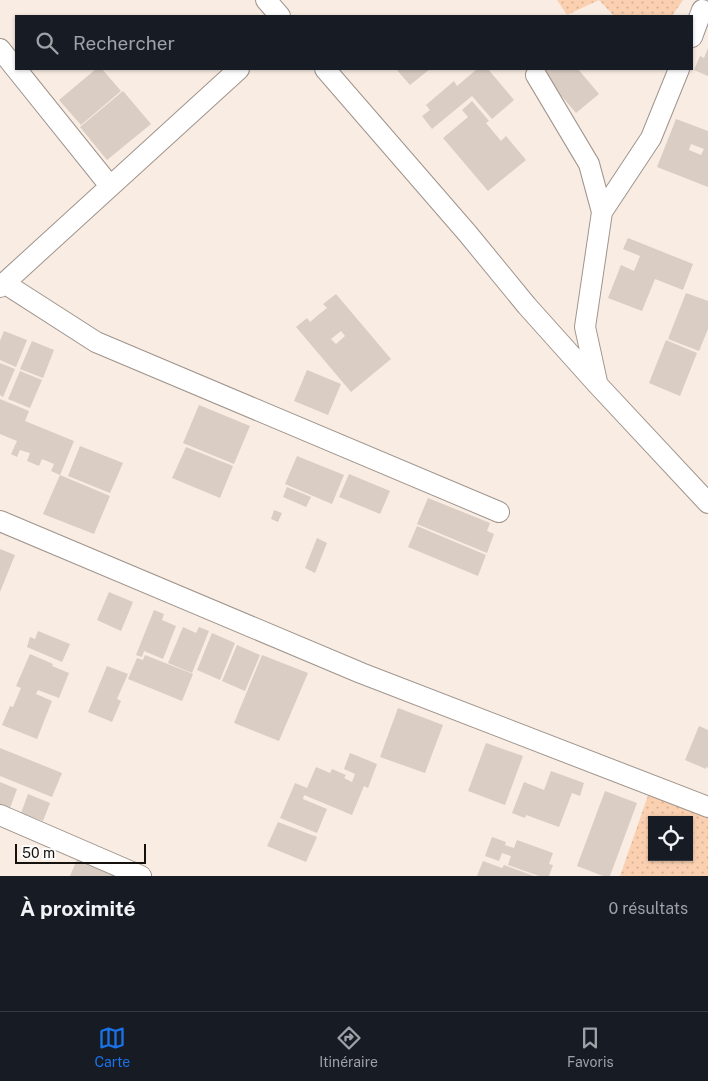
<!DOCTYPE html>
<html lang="fr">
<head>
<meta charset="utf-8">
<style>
	:root { --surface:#171b24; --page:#20242c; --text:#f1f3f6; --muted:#9ea1a6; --line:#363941; --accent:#1a73e8 }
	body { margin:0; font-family:"Public Sans",sans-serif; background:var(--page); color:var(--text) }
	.controls { position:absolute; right:15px; bottom:15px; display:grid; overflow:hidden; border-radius:0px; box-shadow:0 1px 4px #0004 }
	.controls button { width:45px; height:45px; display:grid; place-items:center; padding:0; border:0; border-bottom:1px solid var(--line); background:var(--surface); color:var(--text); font:25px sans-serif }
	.scale { position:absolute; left:15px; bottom:12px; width:131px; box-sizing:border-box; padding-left:5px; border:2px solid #15110e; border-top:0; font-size:14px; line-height:18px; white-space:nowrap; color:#15110e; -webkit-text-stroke:4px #fefcfa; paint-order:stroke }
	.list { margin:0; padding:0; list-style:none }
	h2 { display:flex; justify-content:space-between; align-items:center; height:65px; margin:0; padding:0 20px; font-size:21px }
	h2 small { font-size:16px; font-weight:400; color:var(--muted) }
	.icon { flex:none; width:28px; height:28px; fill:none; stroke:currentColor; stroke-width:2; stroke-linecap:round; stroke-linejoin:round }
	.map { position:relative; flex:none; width:708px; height:876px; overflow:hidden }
	.search { position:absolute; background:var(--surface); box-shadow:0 1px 4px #0004; left:15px; right:15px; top:15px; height:55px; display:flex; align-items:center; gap:12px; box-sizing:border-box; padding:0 18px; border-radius:0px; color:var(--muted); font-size:19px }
	.sheet { height:135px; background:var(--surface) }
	nav { display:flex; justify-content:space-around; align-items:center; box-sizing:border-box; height:70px; border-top:1px solid var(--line); background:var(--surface); font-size:14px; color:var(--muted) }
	nav a { display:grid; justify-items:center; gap:2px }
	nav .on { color:var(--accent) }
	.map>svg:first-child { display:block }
</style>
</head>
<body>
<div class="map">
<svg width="708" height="876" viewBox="0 0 708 876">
	<defs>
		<pattern id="grass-dots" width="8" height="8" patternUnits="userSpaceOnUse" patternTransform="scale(1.25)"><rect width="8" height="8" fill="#fbd0b0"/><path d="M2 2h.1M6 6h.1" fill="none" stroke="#d6b296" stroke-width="1.8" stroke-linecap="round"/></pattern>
	</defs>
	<rect width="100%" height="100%" fill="#f9ece3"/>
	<path fill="url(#grass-dots)" fill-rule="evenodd" d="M 557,0 L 683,0 L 672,16 L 614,16 L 599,0 L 567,15 Z
		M 651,787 L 708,810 L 708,876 L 620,876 ZM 652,820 L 689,820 L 689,857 L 652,857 Z"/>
	<path fill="#d9cdc4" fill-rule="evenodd" d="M 708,48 L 708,76 L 694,70 L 700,56 L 704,58 Z
		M 96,69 L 102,69 L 121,91 L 81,125 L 59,100 Z
		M 396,69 L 430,69 L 410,85 Z
		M 477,69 L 488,69 L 514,100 L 492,119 L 472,96 L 432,129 L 422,116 L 430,110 L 426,105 L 454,81 L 457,86 Z
		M 545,69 L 578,69 L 599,94 L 576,113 L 541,72 Z
		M 123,91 L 151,124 L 107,160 L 80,127 Z
		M 472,101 L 489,121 L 486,123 L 501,141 L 506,136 L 526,160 L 488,191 L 443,138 L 468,117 L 462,110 Z
		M 676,119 L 708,131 L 708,187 L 657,167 ZM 691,144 L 704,149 L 701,155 L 689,150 Z
		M 628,238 L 693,264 L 683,290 L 655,279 L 642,311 L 608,298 L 621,265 L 634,271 L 640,256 L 623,249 Z
		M 686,293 L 708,301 L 708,329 L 699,351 L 668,339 Z
		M 336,294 L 391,359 L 351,392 L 296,327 L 307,318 L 310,322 L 317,316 L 327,308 L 323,304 ZM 341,331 L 345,336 L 336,344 L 331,339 Z
		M 4,331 L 27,340 L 16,367 L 0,360 L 0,341 Z
		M 666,340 L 697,353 L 680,396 L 649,383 Z
		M 32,341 L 54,350 L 43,378 L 20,369 Z
		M 0,363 L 15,369 L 3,397 L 0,395 Z
		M 307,370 L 341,384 L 328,415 L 294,401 Z
		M 20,371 L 42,380 L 30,408 L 8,399 Z
		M 0,399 L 29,411 L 25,421 L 74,441 L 60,475 L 51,471 L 54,464 L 42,459 L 39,466 L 27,461 L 30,453 L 20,450 L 17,457 L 11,454 L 17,441 L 0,434 Z
		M 199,405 L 250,426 L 234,464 L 183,443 Z
		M 80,446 L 123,463 L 110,493 L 68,476 Z
		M 186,447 L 233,466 L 220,498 L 172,478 Z
		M 297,456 L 344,475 L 332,504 L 285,484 Z
		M 349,474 L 390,491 L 380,514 L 339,497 Z
		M 60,475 L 110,496 L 94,534 L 43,514 Z
		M 287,487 L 311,497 L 306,507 L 283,497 Z
		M 428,498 L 490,523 L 487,531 L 494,534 L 487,553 L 417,524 Z
		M 274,510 L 282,513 L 278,522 L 271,519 Z
		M 417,526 L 486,555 L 478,576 L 408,547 Z
		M 317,538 L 327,543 L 315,573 L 305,568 Z
		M 0,549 L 15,555 L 0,592 Z
		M 109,592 L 133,602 L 121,631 L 97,620 Z
		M 154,610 L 164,614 L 162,620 L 176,626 L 163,659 L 144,651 L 142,657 L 136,655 Z
		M 183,627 L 196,633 L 199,627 L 209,631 L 192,673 L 168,663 Z
		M 38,631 L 70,644 L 62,662 L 27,647 L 30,637 L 35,639 Z
		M 212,633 L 235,643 L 220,680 L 197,670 Z
		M 237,645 L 260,655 L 245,691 L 222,681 Z
		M 30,654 L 53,664 L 52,666 L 69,673 L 59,698 L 38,690 L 36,694 L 52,701 L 37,739 L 2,725 L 10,706 L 13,707 L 21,688 L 16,686 Z
		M 145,655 L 193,674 L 182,701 L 128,679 L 137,658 L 143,660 Z
		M 262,655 L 308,673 L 279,741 L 234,723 Z
		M 107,666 L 128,674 L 117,699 L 121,701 L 112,722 L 88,712 Z
		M 398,708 L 443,725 L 425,773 L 380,757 Z
		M 699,726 L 708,730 L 708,768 L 706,767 L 706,769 L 685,760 Z
		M 486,743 L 523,756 L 505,805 L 468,791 Z
		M 0,748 L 62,773 L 52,797 L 0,776 Z
		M 350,753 L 377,764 L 368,788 L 364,786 L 352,815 L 304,795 L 303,799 L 327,809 L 317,833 L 280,818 L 295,783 L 307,788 L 316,767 L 330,773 L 332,769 L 346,775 L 344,778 L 352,782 L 355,774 L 344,769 Z
		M 551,771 L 584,783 L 580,796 L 572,793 L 559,827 L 526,815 L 525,818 L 512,813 L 524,782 L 544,790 Z
		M 0,782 L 17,789 L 10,808 L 0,804 Z
		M 605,791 L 637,803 L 610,876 L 603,876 L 577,866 Z
		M 28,794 L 50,803 L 43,821 L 21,813 Z
		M 278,822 L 317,837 L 306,862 L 267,846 Z
		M 492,837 L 506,842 L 505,845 L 514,848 L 517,840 L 553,853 L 549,864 L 553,865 L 549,876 L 539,876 L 508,865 L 511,856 L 502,853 L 499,861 L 485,856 Z
		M 78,857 L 125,876 L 70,876 Z
		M 483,861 L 502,868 L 504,865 L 534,876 L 477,876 Z"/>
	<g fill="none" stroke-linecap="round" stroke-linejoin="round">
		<g stroke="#9f948c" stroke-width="22">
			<path id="street" d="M 266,0 L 280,16
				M 692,37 L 702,10
				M 0,49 L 110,186
				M 325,69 L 468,234 L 527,306 L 597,384 L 708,503
				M 536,75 L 589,164 L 602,212 L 585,327 L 597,382
				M 602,212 L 651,138 L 679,69
				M 4,283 L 96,342 L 499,512
				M 0,287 L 239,69
				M 0,521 L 361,673 L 708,807
				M 0,815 L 141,876"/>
		</g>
		<use href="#street" stroke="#fff" stroke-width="20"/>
	</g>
</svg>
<div class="controls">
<button><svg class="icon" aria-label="locate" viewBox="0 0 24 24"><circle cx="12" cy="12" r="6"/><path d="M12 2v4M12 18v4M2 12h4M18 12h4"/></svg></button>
</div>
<div class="scale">50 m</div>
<div class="search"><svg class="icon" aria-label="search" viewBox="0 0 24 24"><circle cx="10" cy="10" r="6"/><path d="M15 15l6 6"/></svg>Rechercher</div>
</div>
<section class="sheet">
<h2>À proximité<small>0 résultats</small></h2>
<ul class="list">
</ul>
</section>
<nav>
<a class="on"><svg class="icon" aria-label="map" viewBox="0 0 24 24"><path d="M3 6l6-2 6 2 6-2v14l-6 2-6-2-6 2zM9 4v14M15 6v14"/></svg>Carte</a>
<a><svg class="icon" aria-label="directions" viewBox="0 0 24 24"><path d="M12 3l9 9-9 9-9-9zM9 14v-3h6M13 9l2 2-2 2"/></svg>Itinéraire</a>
<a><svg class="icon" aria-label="saved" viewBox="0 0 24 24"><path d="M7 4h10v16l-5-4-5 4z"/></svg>Favoris</a>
</nav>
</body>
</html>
